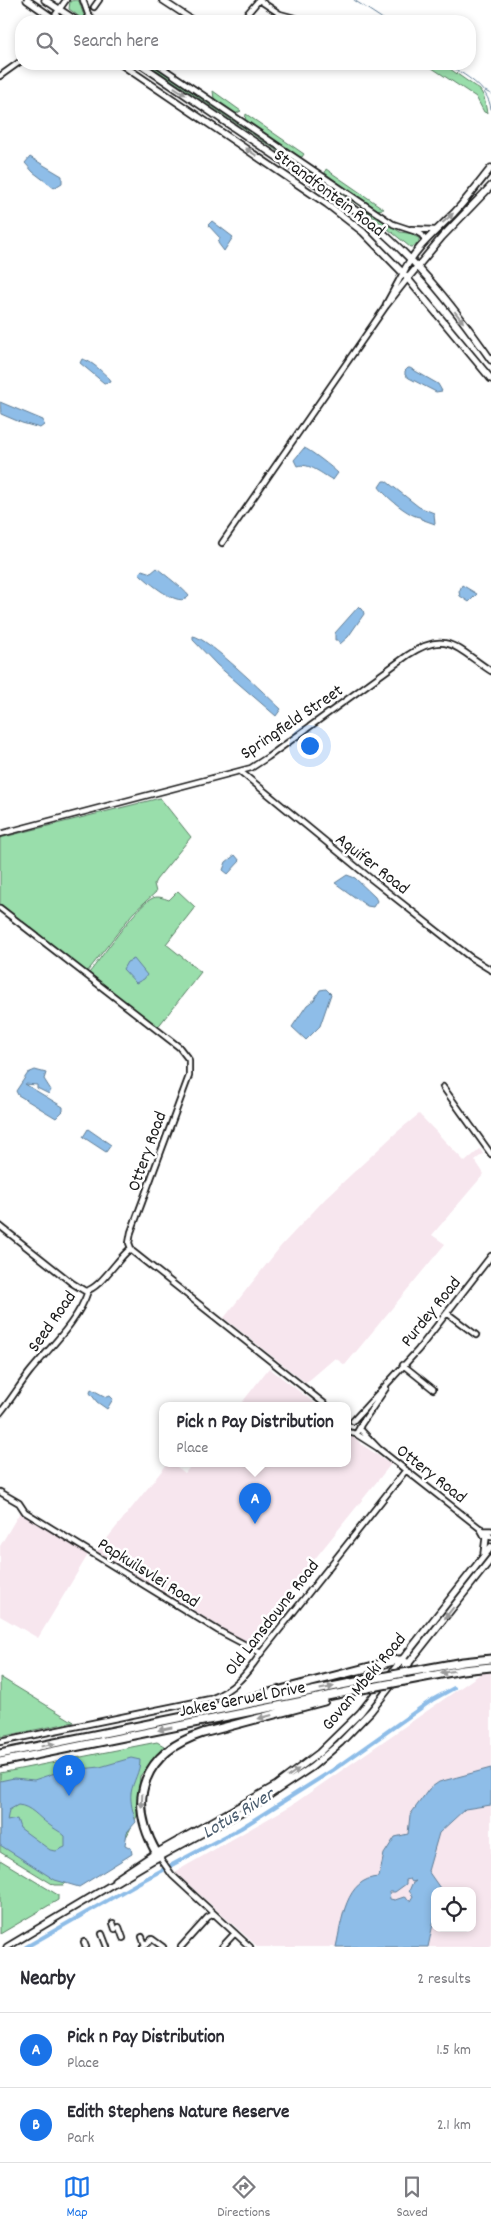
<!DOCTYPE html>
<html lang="en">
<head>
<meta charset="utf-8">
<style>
	:root { --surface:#fff; --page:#f7f7f7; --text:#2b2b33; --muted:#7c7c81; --line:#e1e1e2; --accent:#1a73e8 }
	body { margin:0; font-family:Dekko,sans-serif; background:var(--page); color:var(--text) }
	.controls { position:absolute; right:15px; bottom:15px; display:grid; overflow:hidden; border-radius:10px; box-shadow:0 2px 8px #0003 }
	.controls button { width:45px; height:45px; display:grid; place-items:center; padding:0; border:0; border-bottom:1px solid var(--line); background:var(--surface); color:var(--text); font:25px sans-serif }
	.you { position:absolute; left:309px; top:745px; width:18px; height:18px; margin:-12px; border:4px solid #fff; border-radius:50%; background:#1a73e8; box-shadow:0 0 0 8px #1a73e833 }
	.badge { display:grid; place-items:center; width:32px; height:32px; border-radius:50%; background:var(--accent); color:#fff; font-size:16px; font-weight:700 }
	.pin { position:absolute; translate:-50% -41px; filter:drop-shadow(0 1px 2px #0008) }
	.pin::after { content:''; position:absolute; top:26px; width:18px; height:15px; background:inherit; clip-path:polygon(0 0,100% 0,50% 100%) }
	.popup { position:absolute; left:159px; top:1402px; width:192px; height:65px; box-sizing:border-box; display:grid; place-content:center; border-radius:10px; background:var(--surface); filter:drop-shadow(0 1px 4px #0005); font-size:16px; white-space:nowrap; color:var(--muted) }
	.popup b { font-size:19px; color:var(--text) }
	.popup::after { content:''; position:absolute; left:50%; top:100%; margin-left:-10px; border:10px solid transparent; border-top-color:var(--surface) }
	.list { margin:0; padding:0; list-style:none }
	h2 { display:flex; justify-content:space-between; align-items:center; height:65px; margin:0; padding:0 20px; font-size:21px }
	h2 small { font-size:16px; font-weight:400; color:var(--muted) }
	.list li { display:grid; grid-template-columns:32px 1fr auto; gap:15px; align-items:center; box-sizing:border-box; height:75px; padding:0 20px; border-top:1px solid var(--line) }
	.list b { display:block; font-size:19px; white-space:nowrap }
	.list p { margin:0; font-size:16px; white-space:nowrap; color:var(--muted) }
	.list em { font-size:16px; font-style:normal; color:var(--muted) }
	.icon { flex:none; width:28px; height:28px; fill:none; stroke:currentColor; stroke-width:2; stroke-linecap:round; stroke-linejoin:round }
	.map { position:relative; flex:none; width:491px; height:1947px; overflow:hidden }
	.search { position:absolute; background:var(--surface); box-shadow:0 2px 8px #0003; left:15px; right:15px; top:15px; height:55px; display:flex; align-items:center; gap:12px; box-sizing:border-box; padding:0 18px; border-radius:20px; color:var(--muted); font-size:19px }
	.sheet { height:215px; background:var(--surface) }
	nav { display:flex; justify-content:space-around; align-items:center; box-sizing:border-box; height:70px; border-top:1px solid var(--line); background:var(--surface); font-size:14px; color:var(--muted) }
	nav a { display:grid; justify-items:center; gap:2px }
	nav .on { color:var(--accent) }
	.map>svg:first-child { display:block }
</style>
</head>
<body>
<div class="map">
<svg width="491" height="1947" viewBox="0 0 491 1947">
	<rect width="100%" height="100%" fill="#fff"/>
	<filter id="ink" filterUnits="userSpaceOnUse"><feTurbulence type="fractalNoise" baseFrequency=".02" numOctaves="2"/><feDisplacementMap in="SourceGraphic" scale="10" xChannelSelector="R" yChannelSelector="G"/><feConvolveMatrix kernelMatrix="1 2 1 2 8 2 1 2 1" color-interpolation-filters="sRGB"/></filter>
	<g filter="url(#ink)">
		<path fill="#f7e6ee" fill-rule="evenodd" d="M 419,1114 L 465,1162 L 480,1149 L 483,1154 L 475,1160 L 484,1174 L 432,1235 L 445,1244 L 345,1365 L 335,1358 L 306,1383 L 224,1318 L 281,1246 L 326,1198 L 397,1132 Z
			M 269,1368 L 317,1405 L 240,1405 Z
			M 348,1431 L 361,1444 L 391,1464 L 248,1642 L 232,1634 L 97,1551 L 168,1463 L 172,1463 L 185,1473 L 193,1463 L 348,1463 Z
			M 20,1512 L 89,1553 L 38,1638 L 0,1616 L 0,1546 Z
			M 483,1672 L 491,1673 L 491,1947 L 258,1947 L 175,1872 L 292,1805 ZM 435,1891 L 472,1891 L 472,1928 L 435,1928 Z"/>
		<path fill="#99deab" stroke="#5a7d64" d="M 76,0 L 79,1 L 83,13 L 89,21 L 85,21 L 69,9 L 70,1 Z
			M 148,64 L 152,64 L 170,75 L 400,232 L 415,234 L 414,236 L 419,238 C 420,243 415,247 410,247 L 361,207 Z
			M 426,64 L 443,64 L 480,90 L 484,97 L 487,113 L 484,112 L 476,97 Z
			M 213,91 L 241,111 L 235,114 L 214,99 Z
			M 246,114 L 304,154 L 302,157 L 296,156 L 245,120 Z
			M 326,169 L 384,209 L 375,210 L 325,173 Z
			M 160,798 L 191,837 L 156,880 L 154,884 L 156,892 L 133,913 L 87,972 L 0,904 L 0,838 Z
			M 178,891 L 195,907 L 166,944 L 201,972 L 157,1028 L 89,973 C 102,957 135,908 151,899 C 157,895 163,898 169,900 Z
			M 0,1677 L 74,1722 L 0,1737 Z
			M 157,1742 L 164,1746 L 140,1776 L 137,1816 L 119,1851 L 63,1885 L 54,1885 L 0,1852 L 0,1773 Z
			M 0,1860 L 58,1895 L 58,1900 L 0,1934 Z"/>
		<path fill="#8ebde8" stroke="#607d96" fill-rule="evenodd" d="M 30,157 L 62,176 L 62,183 L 54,188 L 33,172 L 25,163 Z
			M 212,221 L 233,237 L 224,251 L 218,243 L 220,238 L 208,225 Z
			M 82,359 C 92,361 102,372 110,379 L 111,382 L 104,383 L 80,363 Z
			M 408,368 L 410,368 L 438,384 L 442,391 L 436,392 L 409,378 L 405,375 L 405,371 Z
			M 0,402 L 43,420 L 44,425 L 40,428 L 22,423 L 1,414 Z
			M 304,448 C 309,449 333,468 338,473 L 333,480 C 323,475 309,462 297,466 L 294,460 Z
			M 383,481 L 386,481 L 419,507 L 434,513 L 435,524 L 421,519 L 420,517 C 410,517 385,496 379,487 Z
			M 157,568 C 165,575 184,589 189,596 C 180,610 147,581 139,573 L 142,570 L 151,573 Z
			M 462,585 L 477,594 L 469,602 L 460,596 L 459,592 Z
			M 359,606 L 363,610 L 364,614 L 348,637 L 340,644 L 338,640 L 335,640 L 335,633 Z
			M 193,636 C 207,637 267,696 281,709 L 276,716 L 217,665 L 193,640 Z
			M 235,855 L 240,861 L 228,874 L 223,870 L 226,862 Z
			M 347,875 L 355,878 L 375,897 L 377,901 L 373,907 L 367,906 L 335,883 Z
			M 134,959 L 147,975 L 144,979 L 136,983 L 123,969 L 127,962 Z
			M 326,989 L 331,994 L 320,1026 L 306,1040 L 292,1027 L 307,1005 L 314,1000 L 320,990 Z
			M 35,1070 L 46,1073 L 44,1079 L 51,1090 L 49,1094 L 37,1088 L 37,1085 L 25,1084 L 63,1107 L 63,1111 L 56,1118 L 18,1095 L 16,1091 L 28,1073 Z
			M 88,1129 L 111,1145 L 106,1152 L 83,1137 Z
			M 91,1389 L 106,1397 L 110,1396 L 113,1399 L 107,1409 L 97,1402 L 90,1393 Z
			M 131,1758 L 140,1760 C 140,1772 133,1781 131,1793 C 130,1802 133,1813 136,1822 L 127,1832 L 125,1845 L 131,1848 L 132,1854 L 79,1887 L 55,1880 L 0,1845 L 0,1781 L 14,1778 L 34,1780 L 61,1771 L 100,1767 ZM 18,1805 C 31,1806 38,1817 48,1824 C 54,1829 60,1831 65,1836 L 65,1847 L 56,1851 L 50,1850 L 20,1828 L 17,1819 L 7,1821 L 9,1810 Z
			M 491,1768 L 491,1805 L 465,1809 L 439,1833 L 428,1871 L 442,1891 L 435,1891 L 435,1915 L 428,1947 L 336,1947 C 342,1921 345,1878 379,1877 L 384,1854 L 395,1837 L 408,1834 L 410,1815 L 429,1789 L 439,1782 ZM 410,1879 L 412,1882 L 416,1881 L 412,1884 L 409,1891 L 413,1896 L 410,1901 L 404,1897 L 395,1900 L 390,1899 L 389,1892 L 395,1892 L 406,1884 L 406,1880 Z"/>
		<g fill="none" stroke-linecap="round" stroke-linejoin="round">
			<path stroke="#607d96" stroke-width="1" d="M 354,0 L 386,21
				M 448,64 C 465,76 488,86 491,109
				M 485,91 L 491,94"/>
			<path stroke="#8ebde8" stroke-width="4" d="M 26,1947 L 138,1883 L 241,1828 L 333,1770 L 432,1700 L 454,1688"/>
			<g stroke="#1c1c1c" stroke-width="8">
				<path id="minor" d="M 83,0 L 88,14 L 95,21
					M 162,0 L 194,21
					M 259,0 L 280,14 L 306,21
					M 94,7 L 99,0
					M 51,21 L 66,0
					M 241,21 L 259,0
					M 157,64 L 393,224 L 417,232 L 422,235 L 425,241
					M 0,76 L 21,61
					M 411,229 L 435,230
					M 386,304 L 403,273
					M 222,543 L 386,306 L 408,278
					M 241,772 L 370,878 L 470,957 L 491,970
					M 0,834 L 251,768 L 268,757 L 408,655 C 447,629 457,649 491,671
					M 0,908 L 179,1047 L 189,1060 L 189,1076 L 131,1232 L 129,1243 L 132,1251 L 326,1405
					M 443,1087 L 491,1154
					M 0,1226 L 72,1283 L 85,1291 C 100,1289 117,1259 130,1249
					M 447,1313 L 476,1335
					M 403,1365 L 433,1389
					M 0,1413 C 11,1400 19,1386 29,1373 C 49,1348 78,1322 88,1291
					M 353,1421 L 418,1350 L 491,1256
					M 360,1426 L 386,1388
					M 360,1429 L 379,1449 L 491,1537
					M 348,1432 L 356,1434 L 360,1427
					M 356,1434 L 378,1448
					M 0,1492 L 19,1503 L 25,1512 L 219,1631 L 261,1653
					M 0,1742 L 210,1699 C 234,1690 247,1674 261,1653 L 406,1470
					M 158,1855 L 172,1875 L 250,1947
					M 113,1923 L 115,1929
					M 119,1927 L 123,1938
					M 102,1934 L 107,1947
					M 142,1937 L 145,1945
					M 84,1942 L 86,1947
					M 143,1947 L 152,1939 L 163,1947
					M 181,1947 L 208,1917 L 214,1914
					M 222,1947 L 235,1933"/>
			</g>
			<g stroke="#1c1c1c" stroke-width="9">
				<path id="major" d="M 27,0 L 57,21
					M 45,0 L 77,21
					M 121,64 L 327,204 L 363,232 L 403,273 L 491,379
					M 140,64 L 355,210 C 410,251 452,304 491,360
					M 403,273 C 415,248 435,232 454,213 C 467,199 479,183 491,168
					M 408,278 L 442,237 L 491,186
					M 481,1529 L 486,1538 L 484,1553
					M 483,1531 L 491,1531
					M 115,1880 L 151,1856 L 275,1786 L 319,1753 L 360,1713 L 491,1547
					M 7,1947 L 153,1860 L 256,1804 L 312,1767 L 340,1743 L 371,1711 L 491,1559"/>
			</g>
			<g stroke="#1c1c1c" stroke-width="11">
				<path id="highway" d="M 414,1671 L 463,1662 L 491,1659
					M 404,1681 L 462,1670 L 491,1667
					M 219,1706 L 397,1660 L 402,1660 L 408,1664
					M 0,1754 L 376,1678
					M 0,1762 L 367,1688
					M 156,1852 C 126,1798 144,1752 203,1733 L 324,1701"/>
			</g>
			<use href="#minor" stroke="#fff" stroke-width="4.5"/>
			<use href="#major" stroke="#fff" stroke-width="5.5"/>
			<use href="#highway" stroke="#fff" stroke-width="7"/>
			<g stroke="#1c1c1c" stroke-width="11" stroke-linecap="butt">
				<path id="highway-bridge" d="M 376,1678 L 414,1671
					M 367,1688 L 404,1681"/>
			</g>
			<use href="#highway-bridge" stroke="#fff" stroke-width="7"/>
		</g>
		<defs><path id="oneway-solid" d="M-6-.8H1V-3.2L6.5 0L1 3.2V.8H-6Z" transform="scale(1.25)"/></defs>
		<g fill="#999">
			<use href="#oneway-solid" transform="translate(180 91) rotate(34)"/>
			<use href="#oneway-solid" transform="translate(251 152) rotate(-146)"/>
			<use href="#oneway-solid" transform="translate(448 218) rotate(-42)"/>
			<use href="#oneway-solid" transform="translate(459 317) rotate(52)"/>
			<use href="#oneway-solid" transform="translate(449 1613) rotate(128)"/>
			<use href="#oneway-solid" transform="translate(447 1672) rotate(170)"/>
			<use href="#oneway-solid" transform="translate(327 1688) rotate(-12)"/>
			<use href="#oneway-solid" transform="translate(265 1717) rotate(165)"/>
			<use href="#oneway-solid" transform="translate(165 1729) rotate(169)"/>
			<use href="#oneway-solid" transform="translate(48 1745) rotate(-11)"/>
			<use href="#oneway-solid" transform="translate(293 1773) rotate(-36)"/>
			<use href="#oneway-solid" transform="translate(142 1801) rotate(92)"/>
		</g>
	</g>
	<g text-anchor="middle" stroke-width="5" stroke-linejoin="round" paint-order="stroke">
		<g font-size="18" fill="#1c1c1c" stroke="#fff">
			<text transform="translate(330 192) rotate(37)" y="6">Strandfontein Road</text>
			<text transform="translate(291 721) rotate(-34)" y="6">Springfield Street</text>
			<text transform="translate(373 863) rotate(38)" y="6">Aquifer Road</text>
			<text transform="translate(146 1151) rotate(-70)" y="6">Ottery Road</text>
			<text transform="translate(430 1311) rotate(-51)" y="6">Purdey Road</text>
			<text transform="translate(51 1321) rotate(-55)" y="6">Seed Road</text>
			<text transform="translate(432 1473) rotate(38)" y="6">Ottery Road</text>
			<text transform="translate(149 1572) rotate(32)" y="6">Papkuilsvlei Road</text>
			<text transform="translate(271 1617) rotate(-52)" y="6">Old Lansdowne Road</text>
			<text transform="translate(363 1681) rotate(-50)" y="6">Govan Mbeki Road</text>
			<text transform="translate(242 1698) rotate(-11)" y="6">Jakes Gerwel Drive</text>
		</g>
		<g font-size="19" font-style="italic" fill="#4a5c6e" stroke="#fff">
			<text transform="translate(237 1812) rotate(-31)" y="7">Lotus River</text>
		</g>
	</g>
</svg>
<div class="controls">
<button><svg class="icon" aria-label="locate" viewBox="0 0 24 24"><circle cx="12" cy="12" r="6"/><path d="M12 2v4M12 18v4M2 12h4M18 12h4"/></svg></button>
</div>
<div class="you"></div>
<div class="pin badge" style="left:255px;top:1524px">A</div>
<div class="popup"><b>Pick n Pay Distribution</b>Place</div>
<div class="pin badge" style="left:69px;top:1796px">B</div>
<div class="search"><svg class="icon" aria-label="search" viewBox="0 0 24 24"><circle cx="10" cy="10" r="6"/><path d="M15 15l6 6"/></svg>Search here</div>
</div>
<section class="sheet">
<h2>Nearby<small>2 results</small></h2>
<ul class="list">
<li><span class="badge">A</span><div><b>Pick n Pay Distribution</b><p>Place</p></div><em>1.5 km</em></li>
<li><span class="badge">B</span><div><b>Edith Stephens Nature Reserve</b><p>Park</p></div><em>2.1 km</em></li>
</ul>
</section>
<nav>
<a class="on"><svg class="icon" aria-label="map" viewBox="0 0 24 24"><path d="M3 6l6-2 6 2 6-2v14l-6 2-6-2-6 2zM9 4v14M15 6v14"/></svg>Map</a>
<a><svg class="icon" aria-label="directions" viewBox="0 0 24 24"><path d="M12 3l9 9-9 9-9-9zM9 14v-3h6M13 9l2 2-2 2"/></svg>Directions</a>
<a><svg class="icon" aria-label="saved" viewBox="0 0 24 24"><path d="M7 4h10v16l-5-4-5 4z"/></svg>Saved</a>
</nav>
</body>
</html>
